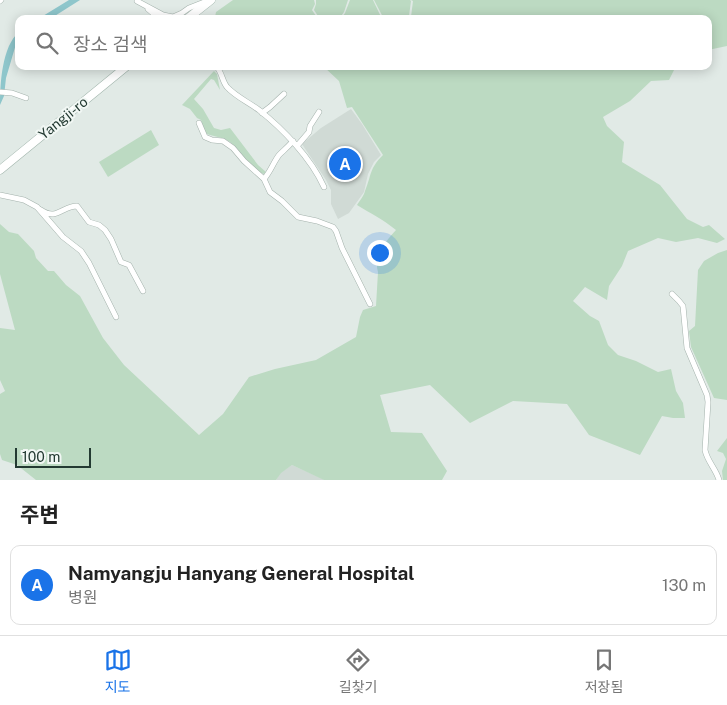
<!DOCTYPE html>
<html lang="ko">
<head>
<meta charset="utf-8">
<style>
	:root { --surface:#fff; --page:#f2f2f2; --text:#222; --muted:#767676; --line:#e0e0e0; --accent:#1a73e8 }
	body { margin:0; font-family:"Public Sans","Noto Sans KR",sans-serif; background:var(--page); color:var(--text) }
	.scale { position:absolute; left:15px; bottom:12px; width:76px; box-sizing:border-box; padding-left:5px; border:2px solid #233a32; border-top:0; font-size:14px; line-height:18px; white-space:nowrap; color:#233a32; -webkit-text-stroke:4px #f1f7f4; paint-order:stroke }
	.you { position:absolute; left:379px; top:252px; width:18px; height:18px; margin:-12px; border:4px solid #fff; border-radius:50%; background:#1a73e8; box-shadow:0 0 0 8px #1a73e833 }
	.badge { display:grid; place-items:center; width:32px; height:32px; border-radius:50%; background:var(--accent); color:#fff; font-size:16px; font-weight:700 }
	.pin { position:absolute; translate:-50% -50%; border:2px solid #fff; box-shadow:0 1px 5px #0006 }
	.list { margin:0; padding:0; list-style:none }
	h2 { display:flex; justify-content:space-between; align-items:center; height:65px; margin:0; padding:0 20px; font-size:21px }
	h2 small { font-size:16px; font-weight:400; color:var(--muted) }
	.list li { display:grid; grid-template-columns:32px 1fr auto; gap:15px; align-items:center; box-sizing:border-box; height:80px; margin:0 10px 10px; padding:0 10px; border:1px solid var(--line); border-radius:10px }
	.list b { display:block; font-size:19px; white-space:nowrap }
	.list p { margin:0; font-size:16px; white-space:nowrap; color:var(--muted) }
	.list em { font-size:16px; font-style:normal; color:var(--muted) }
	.icon { flex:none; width:28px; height:28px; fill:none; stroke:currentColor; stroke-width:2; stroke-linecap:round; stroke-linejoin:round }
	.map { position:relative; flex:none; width:727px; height:480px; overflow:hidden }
	.search { position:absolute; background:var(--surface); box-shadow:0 2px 12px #0003; left:15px; right:15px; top:15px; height:55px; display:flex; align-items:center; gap:12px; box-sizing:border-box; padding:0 18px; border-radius:10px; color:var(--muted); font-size:19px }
	.sheet { height:155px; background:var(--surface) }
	nav { display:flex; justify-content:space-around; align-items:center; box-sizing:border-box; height:70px; border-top:1px solid var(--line); background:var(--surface); font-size:14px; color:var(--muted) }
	nav a { display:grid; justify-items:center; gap:2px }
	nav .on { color:var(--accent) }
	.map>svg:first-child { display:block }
</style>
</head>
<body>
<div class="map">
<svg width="727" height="480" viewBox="0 0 727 480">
	<rect width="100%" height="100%" fill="#e1eae6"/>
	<path fill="#d0dad5" d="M 351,109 L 362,124 L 381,155 L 374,162 L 368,174 L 364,192 L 349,213 L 338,219 L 331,204 L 331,190 L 326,180 L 302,144 L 321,128 Z
		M 292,465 L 323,479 L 324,480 L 276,480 L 280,473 Z"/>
	<path fill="#bcdac2" d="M 233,0 L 314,0 L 315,4 L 312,10 L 318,19 L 213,19 L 215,17 L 216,12 Z
		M 316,0 L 348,0 L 344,12 L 339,19 L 320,19 L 314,10 L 316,4 Z
		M 350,0 L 373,0 L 382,19 L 341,19 L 345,13 Z
		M 374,0 L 410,0 L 411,1 L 409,16 L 403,19 L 384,19 Z
		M 411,0 L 727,0 L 727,46 L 708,50 L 708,19 L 407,19 L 411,17 L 413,1 Z
		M 315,66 L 676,66 L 669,80 L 651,81 L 630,101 L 603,117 L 607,126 L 624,142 L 622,162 L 660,185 L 687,219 L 703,227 L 709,225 L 725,239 L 717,243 L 698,238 L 676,242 L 658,238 L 628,251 L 622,266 L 609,286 L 607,300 L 585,287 L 573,301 L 590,316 L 599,321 L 608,345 L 618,355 L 636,361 L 658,372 L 671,369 L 676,391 L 683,403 L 685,418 L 673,418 L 662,416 L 640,455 L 589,435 L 567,404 L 513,401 L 470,423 L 430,385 L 380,395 L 391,432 L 422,433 L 447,471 L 442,480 L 324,480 L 292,465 L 281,473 L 276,480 L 36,480 L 17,465 L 2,460 L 0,454 L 0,394 L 5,391 L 0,380 L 0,328 L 15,330 L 0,274 L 0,224 L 9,232 L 18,234 L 34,251 L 36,258 L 48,271 L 54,271 L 66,285 L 80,296 L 103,338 L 124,365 L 199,435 L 223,414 L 249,377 L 275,369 L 316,360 L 356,337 L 360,317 L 363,310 L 376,306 L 378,272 C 373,256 386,241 396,230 C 384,220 370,213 357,205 C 360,200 364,196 365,191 C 372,174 369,169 383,155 L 352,107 L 347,108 L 339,81 L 324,67 L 318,69 Z
		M 214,71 L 217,74 L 220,90 L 214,80 L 211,79 L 194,99 L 203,109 L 214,128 L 221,130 L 230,128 L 258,165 L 266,172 L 264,174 C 250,171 241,150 230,142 C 223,137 215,137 207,134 L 205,132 L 201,120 L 197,118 L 190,109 L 182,105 Z
		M 151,130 L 159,145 L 108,177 L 99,162 Z
		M 727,250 L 727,400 L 714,398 L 691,347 L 689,331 L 695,326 L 698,270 L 704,261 L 718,253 Z
		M 727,438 L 727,480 L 723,480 L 722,471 L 726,459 L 723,453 L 717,451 Z"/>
	<path fill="#8ec6cb" d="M 69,0 L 80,0 L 50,19 L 38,19 Z
		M 19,32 L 19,41 L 16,44 L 6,78 L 4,96 L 0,105 C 0,84 2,46 19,32 Z"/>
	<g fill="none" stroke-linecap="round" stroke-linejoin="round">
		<g stroke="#a4b2ac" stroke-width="6">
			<path id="street" d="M 0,1 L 1,0
				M 137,1 L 163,15 L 173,17 L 182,13 L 189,8 L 207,1
				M 148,9 L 160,19
				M 216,66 C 222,72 222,81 227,87 C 235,96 248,102 259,110 C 283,129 311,158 324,187
				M 0,92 L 12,93 L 26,98
				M 262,113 L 270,107 L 284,94
				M 199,123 L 205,137 L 212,140 L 223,141 L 233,148 L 244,161 L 264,179 L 270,192 L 282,201 L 298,217 L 317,221 L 333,227 L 336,231 L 342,248 L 370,304
				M 297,146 L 309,132 L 310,126 L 319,112
				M 264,179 C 271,171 273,163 279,155 C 284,150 288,147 293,141
				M 0,195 L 24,200 L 37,207 L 63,237 L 81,251 L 89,263 L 116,317
				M 41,210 C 57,221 62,206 77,206 L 89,222 L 99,225 L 105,230 L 111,239 L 121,262 L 129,265 L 143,291
				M 672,294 L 679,301 L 683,306 L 687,348 L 707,395 L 708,402 L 705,450 C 707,461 716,469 719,480"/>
		</g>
		<g stroke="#a1b5ac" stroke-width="9">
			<path id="secondary" d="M 187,19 L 211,0
				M 0,170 L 127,66"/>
		</g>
		<use href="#street" stroke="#fff" stroke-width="5"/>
		<use href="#secondary" stroke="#fff" stroke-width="8"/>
	</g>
	<g text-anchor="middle" stroke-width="4" stroke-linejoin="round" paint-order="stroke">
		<g font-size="14" fill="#233a32" stroke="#f1f7f4">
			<text transform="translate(63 118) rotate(-39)" y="5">Yangji-ro</text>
		</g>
	</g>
</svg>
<div class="scale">100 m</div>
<div class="you"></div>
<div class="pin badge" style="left:345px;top:164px">A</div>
<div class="search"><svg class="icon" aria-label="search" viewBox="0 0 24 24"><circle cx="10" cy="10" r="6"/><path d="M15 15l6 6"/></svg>장소 검색</div>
</div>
<section class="sheet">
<h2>주변<small></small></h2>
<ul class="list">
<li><span class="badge">A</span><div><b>Namyangju Hanyang General Hospital</b><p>병원</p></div><em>130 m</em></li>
</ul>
</section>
<nav>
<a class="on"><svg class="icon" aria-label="map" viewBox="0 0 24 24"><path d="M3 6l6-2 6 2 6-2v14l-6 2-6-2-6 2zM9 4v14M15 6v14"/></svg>지도</a>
<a><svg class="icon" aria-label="directions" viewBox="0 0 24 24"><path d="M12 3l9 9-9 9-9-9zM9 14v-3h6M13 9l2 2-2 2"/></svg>길찾기</a>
<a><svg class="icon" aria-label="saved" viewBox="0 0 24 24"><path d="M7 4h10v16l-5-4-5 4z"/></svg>저장됨</a>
</nav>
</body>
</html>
